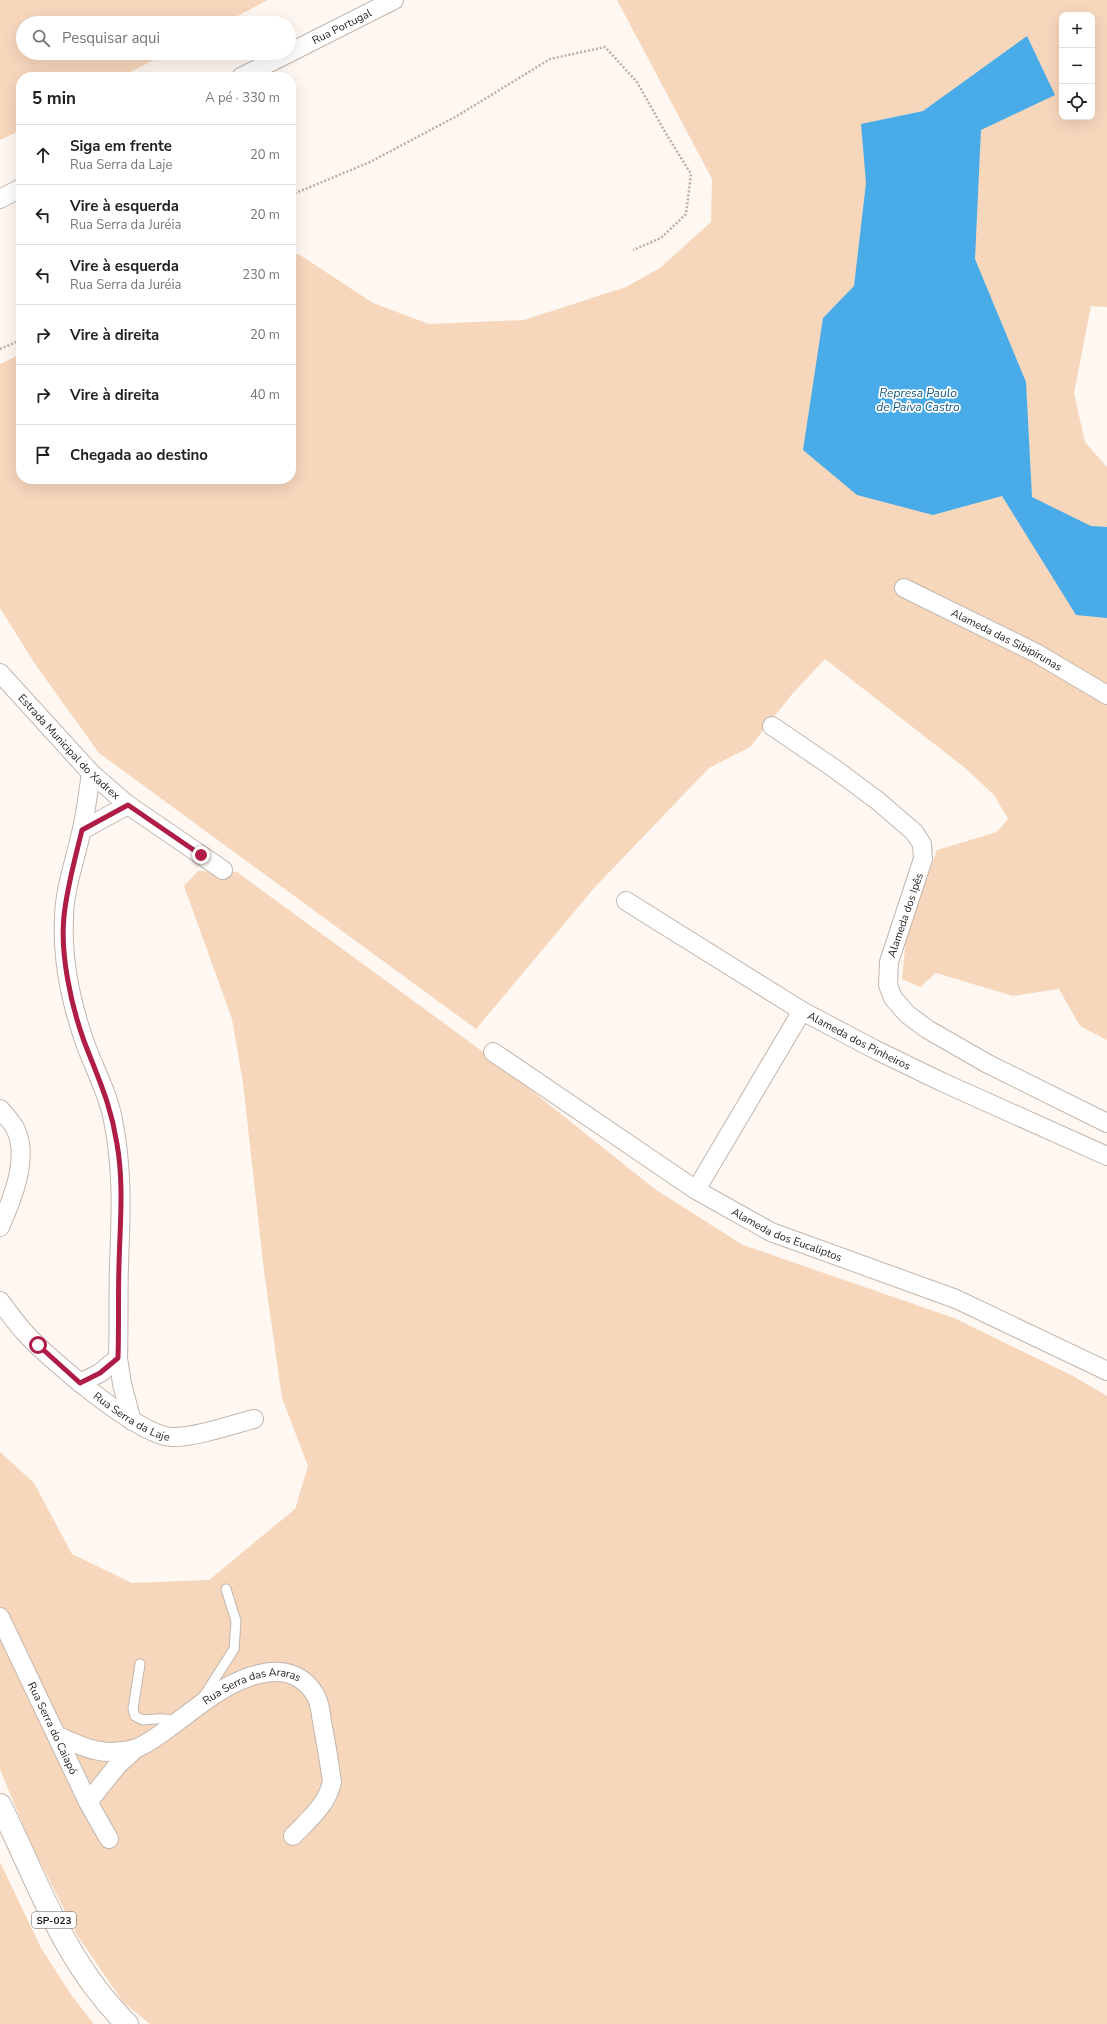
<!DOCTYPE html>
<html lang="pt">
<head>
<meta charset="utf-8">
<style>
	:root { --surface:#fff; --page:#f6f6f6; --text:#222; --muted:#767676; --line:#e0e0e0 }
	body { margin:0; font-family:"Nunito Sans",sans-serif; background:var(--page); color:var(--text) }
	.controls { position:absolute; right:12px; top:12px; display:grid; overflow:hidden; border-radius:8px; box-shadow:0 4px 16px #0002 }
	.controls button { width:36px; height:36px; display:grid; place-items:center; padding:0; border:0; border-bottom:1px solid var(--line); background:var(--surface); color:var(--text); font:20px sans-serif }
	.stop { position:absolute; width:12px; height:12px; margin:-9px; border:3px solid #af1c46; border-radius:50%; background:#fff }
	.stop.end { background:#af1c46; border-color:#fff; box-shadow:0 1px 4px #0008 }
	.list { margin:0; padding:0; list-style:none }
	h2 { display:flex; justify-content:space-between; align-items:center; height:52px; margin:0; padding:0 16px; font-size:17px }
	h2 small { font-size:13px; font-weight:400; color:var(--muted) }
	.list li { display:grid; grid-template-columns:26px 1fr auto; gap:12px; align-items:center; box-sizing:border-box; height:60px; padding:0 16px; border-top:1px solid var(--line) }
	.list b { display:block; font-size:15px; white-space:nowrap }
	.list p { margin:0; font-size:13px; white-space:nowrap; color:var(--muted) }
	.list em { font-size:13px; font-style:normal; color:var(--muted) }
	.icon { flex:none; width:22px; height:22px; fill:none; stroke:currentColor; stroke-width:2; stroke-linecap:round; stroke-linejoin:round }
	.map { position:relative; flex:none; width:1107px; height:2024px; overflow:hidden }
	.search { position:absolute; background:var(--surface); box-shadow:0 4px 16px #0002; left:16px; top:16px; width:280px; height:44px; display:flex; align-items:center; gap:10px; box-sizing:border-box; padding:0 14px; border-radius:22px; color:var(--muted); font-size:15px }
	.panel { position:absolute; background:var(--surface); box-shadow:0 4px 16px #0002; left:16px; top:72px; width:280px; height:412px; border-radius:16px }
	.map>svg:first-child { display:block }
</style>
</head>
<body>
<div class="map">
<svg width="1107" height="2024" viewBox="0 0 1107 2024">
	<rect width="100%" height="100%" fill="#fef7f2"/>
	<path fill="#f7d7bc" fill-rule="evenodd" d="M 0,0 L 268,0 L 224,23 L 23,23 L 23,53 L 167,53 L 121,77 L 21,77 L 21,130 L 0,140 Z
		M 617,0 L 1107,0 L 1107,307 L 1091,306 L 1074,393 L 1085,442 L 1107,467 L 1107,1040 L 1080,1026 L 1059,989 L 1013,996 L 936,973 L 920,987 L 902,979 L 906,938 L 937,850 L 997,832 L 1008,819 L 994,795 L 964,767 L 825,659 L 793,693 L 750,747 L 709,768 L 595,887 L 476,1029 L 99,753 L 35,664 L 0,608 L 0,364 L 21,354 L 21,479 L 291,479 L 291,253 L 300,255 L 373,303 L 429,324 L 524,320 L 626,287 L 660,268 L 711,222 L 712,179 ZM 1062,15 L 1092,15 L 1092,117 L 1062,117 Z
		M 198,871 L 237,872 L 482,1051 L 656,1190 L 743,1245 L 954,1318 L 1073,1376 L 1107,1396 L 1107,2024 L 150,2024 L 123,2002 L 77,1935 L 29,1840 L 0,1769 L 0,1452 L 34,1483 L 72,1554 L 132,1583 L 209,1580 L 295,1509 L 308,1466 L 282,1398 L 264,1271 L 243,1083 L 232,1019 L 184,886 Z
		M 0,1862 L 41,1948 L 72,1996 L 94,2024 L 0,2024 Z"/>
	<path fill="#4aabe9" d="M 1027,36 L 1055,95 L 981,130 L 975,259 L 1026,382 L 1032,497 L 1091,526 L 1107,527 L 1107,618 L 1076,615 L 1002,496 L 933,515 L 857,495 L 803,450 L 823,318 L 854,286 L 866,183 L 861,124 L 923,111 Z"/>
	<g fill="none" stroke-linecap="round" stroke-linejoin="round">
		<g stroke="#c0b6ad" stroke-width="11">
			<path id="lane" d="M 140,1664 L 133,1709 L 135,1716 L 143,1720 C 156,1719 165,1717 176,1722
				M 204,1696 L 234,1649 L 236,1621 L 226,1589"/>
		</g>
		<g stroke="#c0b6ad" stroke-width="20">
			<g id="street">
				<path id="s1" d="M 289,53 L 394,0"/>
				<path d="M 241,77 L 289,53"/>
				<path d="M 0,199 L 21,188"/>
				<path id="s2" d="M 904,588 L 1036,653 L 1107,695"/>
				<path id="s3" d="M 0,673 L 91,773 L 128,805 L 223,870"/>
				<path d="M 772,726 L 835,769 L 878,801 L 914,832 L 922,844 L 923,859 L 889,962 L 888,985 L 893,998 L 907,1014 L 927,1029 L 988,1064 L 1107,1123"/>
				<path d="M 91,773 C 88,793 86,813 81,833 C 75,861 64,890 64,919 C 62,959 71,1002 84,1040 C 93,1067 108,1092 113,1120 C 123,1170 121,1214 119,1265 C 118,1296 119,1327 118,1358 L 122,1384 L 132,1421"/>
				<path d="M 82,830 L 128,805"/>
				<path id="s4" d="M 626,901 L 802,1011 L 874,1049 L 942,1082 L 1107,1156"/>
				<path id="s5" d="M 493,1052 L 696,1190 L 771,1232 L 956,1299 L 1107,1371"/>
				<path d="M 0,1109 C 5,1115 11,1121 15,1128 C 30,1157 12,1200 0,1227"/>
				<path d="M 696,1190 L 802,1011"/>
				<path id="s6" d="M 0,1301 C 8,1312 17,1324 26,1334 C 50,1360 138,1435 171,1437 C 194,1438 231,1425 254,1419"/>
				<path d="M 80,1383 L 100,1373 L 118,1358"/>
				<path id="s7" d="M 0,1617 L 88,1802 L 109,1839"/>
				<path id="s8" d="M 58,1736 C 85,1748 103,1757 134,1749 C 149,1745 183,1717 197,1707 C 229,1682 291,1647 317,1698 C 320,1705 321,1714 322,1722 C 326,1742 329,1761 332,1782 C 327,1805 309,1819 293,1836"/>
				<path d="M 88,1802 L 117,1766 L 135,1749"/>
			</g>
		</g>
		<g stroke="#c0b6ad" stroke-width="24">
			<path id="primary" d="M 0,1805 C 39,1883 63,1961 127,2024"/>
		</g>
		<path stroke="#b6b0ac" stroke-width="2.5" stroke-dasharray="2 2" stroke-linecap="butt" d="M 291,195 L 370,162 L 457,116 L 550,59 L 605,47 L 637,82 L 665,132 L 691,174 L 686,214 L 661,238 L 633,250
			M 0,349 L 21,340"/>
		<use href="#lane" stroke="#fff" stroke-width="9"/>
		<use href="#street" stroke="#fff" stroke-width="18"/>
		<use href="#primary" stroke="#fff" stroke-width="22"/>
	</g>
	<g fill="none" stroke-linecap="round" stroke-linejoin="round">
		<path stroke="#af1c46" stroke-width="5" d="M 38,1345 L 80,1383 L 100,1373 L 118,1358 C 119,1327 118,1296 119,1265 C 120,1224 124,1184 117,1144 C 111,1104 98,1078 84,1041 C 71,1005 60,954 64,916 C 67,887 75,859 82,830 L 128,805 L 201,855"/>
	</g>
	<g text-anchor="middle" stroke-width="3.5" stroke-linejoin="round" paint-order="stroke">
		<rect fill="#fff" stroke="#64615f" stroke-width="1" x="32" y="1912" width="44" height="16" rx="3"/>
		<g font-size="10" font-weight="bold" fill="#211d1a">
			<text x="54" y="1924">SP-023</text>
		</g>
		<g font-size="11" fill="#211d1a" stroke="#fff">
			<text dy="4" stroke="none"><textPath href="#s1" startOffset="59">Rua Portugal</textPath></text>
			<text dy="4" stroke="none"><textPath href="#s2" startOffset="115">Alameda das Sibipirunas</textPath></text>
			<text dy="4" stroke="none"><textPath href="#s3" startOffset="101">Estrada Municipal do Xadrex</textPath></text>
			<text transform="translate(905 915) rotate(-71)" y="4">Alameda dos Ipês</text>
			<text dy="4" stroke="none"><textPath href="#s4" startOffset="272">Alameda dos Pinheiros</textPath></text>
			<text dy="4" stroke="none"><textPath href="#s5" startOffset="347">Alameda dos Eucaliptos</textPath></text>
			<text dy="4" stroke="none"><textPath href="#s6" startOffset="177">Rua Serra da Laje</textPath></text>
			<text dy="4" stroke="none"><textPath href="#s8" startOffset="216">Rua Serra das Araras</textPath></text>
			<text dy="4" stroke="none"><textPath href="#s7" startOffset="123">Rua Serra do Caiapó</textPath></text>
		</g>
		<g font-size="12" font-style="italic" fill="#0e5881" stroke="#fff">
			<text x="918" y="397">Represa Paulo<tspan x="918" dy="14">de Paiva Castro</tspan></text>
		</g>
	</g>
</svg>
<div class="controls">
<button>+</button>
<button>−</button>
<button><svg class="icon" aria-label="locate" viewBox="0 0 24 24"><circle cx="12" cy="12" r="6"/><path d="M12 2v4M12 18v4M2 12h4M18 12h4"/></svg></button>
</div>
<div class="stop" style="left:38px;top:1345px"></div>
<div class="stop end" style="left:201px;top:855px"></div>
<div class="search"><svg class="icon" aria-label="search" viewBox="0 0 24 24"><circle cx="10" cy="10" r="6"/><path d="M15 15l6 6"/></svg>Pesquisar aqui</div>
<section class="panel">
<h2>5 min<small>A pé · 330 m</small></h2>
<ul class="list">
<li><svg class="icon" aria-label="ahead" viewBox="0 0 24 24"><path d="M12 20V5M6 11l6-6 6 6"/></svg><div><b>Siga em frente</b><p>Rua Serra da Laje</p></div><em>20 m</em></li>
<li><svg class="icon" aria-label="left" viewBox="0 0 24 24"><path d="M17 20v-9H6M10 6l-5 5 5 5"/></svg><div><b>Vire à esquerda</b><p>Rua Serra da Juréia</p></div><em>20 m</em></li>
<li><svg class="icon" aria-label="left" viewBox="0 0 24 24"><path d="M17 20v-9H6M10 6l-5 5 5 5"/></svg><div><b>Vire à esquerda</b><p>Rua Serra da Juréia</p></div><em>230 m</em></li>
<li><svg class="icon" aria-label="right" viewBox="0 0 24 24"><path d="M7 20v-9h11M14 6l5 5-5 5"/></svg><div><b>Vire à direita</b></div><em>20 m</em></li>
<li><svg class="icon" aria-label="right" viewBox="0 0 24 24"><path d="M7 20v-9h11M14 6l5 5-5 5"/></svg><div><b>Vire à direita</b></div><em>40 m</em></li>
<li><svg class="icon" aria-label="arrive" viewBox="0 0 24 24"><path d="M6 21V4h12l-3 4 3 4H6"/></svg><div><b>Chegada ao destino</b></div></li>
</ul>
</section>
</div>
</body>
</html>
